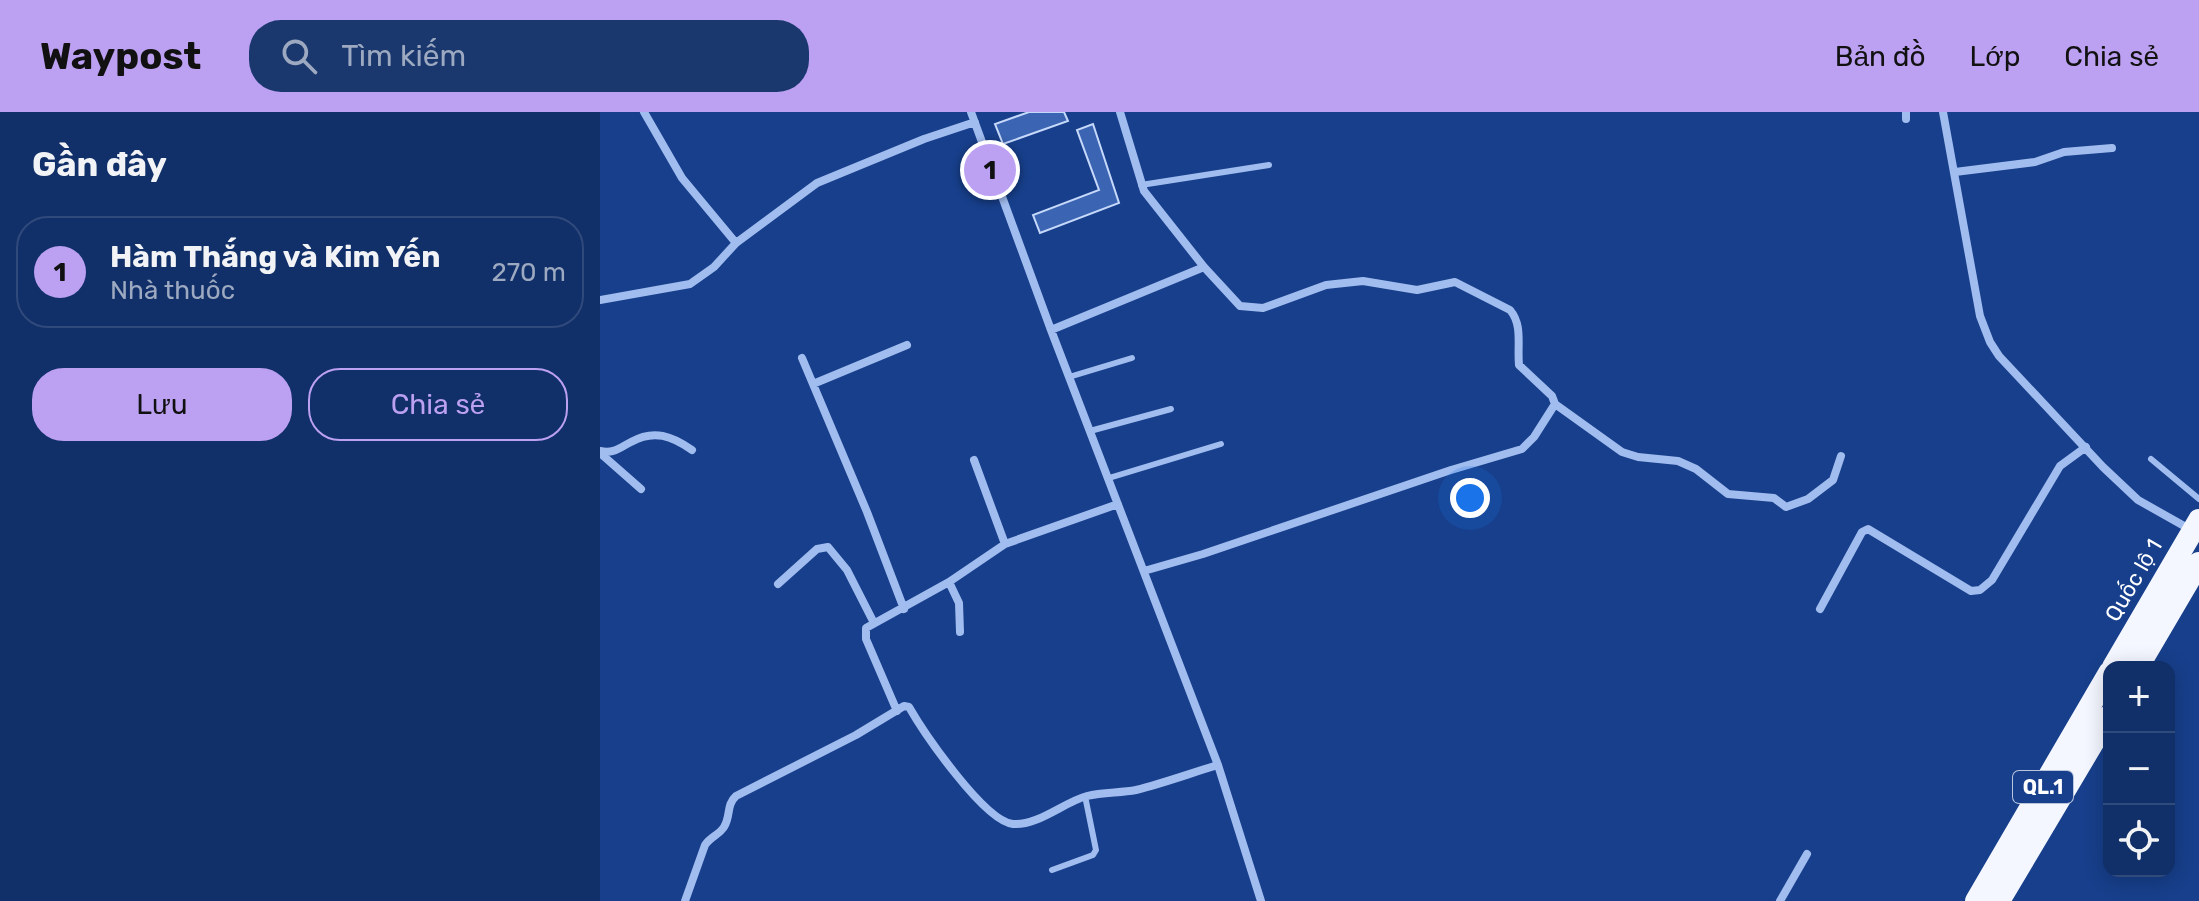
<!DOCTYPE html>
<html lang="vi">
<head>
<meta charset="utf-8">
<style>
	:root { --surface:#112f68; --page:#1a376e; --text:#f1f3f6; --muted:#9ca9c0; --line:#304a7c; --accent:#bca0f2 }
	body { margin:0; font-family:Rubik,sans-serif; background:var(--page); color:var(--text) }
	.controls { position:absolute; right:24px; bottom:24px; display:grid; overflow:hidden; border-radius:16px; box-shadow:0 4px 20px #0003 }
	.controls button { width:72px; height:72px; display:grid; place-items:center; padding:0; border:0; border-bottom:2px solid var(--line); background:var(--surface); color:var(--text); font:40px sans-serif }
	.you { position:absolute; left:870px; top:386px; width:28px; height:28px; margin:-20px; border:6px solid #fff; border-radius:50%; background:#1a73e8; box-shadow:0 0 0 12px #1a73e833 }
	.badge { display:grid; place-items:center; width:52px; height:52px; border-radius:50%; background:var(--accent); color:#111; font-size:26px; font-weight:700 }
	.pin { position:absolute; translate:-50% -50%; border:4px solid #fff; box-shadow:0 2px 8px #0006 }
	.list { margin:0; padding:0; list-style:none }
	h2 { display:flex; justify-content:space-between; align-items:center; height:104px; margin:0; padding:0 32px; font-size:34px }
	h2 small { font-size:26px; font-weight:400; color:var(--muted) }
	.list li { display:grid; grid-template-columns:52px 1fr auto; gap:24px; align-items:center; box-sizing:border-box; height:112px; margin:0 16px 16px; padding:0 16px; border:2px solid var(--line); border-radius:32px }
	.list b { display:block; font-size:30px; white-space:nowrap }
	.list p { margin:0; font-size:26px; white-space:nowrap; color:var(--muted) }
	.list em { font-size:26px; font-style:normal; color:var(--muted) }
	.actions { display:flex; gap:16px; padding:24px 32px }
	.actions a { flex:1; padding:18px 0; border:2px solid var(--accent); border-radius:32px; text-align:center; font-size:28px; color:var(--accent) }
	.actions .main { background:var(--accent); color:#111 }
	.icon { flex:none; width:44px; height:44px; fill:none; stroke:currentColor; stroke-width:2; stroke-linecap:round; stroke-linejoin:round }
	.map { position:relative; flex:none; width:1599px; height:789px; overflow:hidden }
	header { display:flex; align-items:center; gap:48px; box-sizing:border-box; height:112px; padding:0 40px; background:var(--accent); color:#111 }
	header strong { font-size:38px }
	nav { display:flex; gap:44px; margin-inline-start:auto; font-size:28px }
	.search { width:560px; height:72px; background:var(--page); display:flex; align-items:center; gap:20px; box-sizing:border-box; padding:0 28px; border-radius:32px; color:var(--muted); font-size:30px }
	main { display:flex }
	aside { flex:1; background:var(--surface) }
	.map>svg:first-child { display:block }
</style>
</head>
<body>
<header>
<strong>Waypost</strong>
<div class="search"><svg class="icon" aria-label="search" viewBox="0 0 24 24"><circle cx="10" cy="10" r="6"/><path d="M15 15l6 6"/></svg>Tìm kiếm</div>
<nav><a>Bản đồ</a><a>Lớp</a><a>Chia sẻ</a></nav>
</header>
<main>
<aside>
<h2>Gần đây<small></small></h2>
<ul class="list">
<li><span class="badge">1</span><div><b>Hàm Thắng và Kim Yến</b><p>Nhà thuốc</p></div><em>270 m</em></li>
</ul>
<div class="actions"><a class="main">Lưu</a><a>Chia sẻ</a></div>
</aside>
<div class="map">
<svg width="1599" height="789" viewBox="0 0 1599 789">
	<rect width="100%" height="100%" fill="#173f8b"/>
	<path fill="#3b65b2" stroke="#c7d9fb" stroke-width="2" d="M 429,0 L 464,0 L 468,9 L 403,32 L 395,12 Z
		M 493,12 L 519,91 L 440,121 L 433,103 L 499,78 L 477,18 Z"/>
	<g fill="none" stroke-linecap="round" stroke-linejoin="round">
		<path stroke="#a1bcef" stroke-width="6" d="M 541,73 L 669,53
			M 469,265 L 532,246
			M 490,319 L 571,297
			M 1551,347 L 1599,387
			M 509,366 L 621,332
			M 452,758 L 493,743 L 496,738 L 485,684"/>
		<path stroke="#a1bcef" stroke-width="8" d="M 44,0 L 82,66 L 136,131
			M 371,0 L 451,218 L 618,653 L 661,789
			M 520,0 L 544,79 L 604,155 L 640,194 L 663,196 L 726,173 L 763,169 L 817,178 L 855,170 L 910,198 C 923,213 917,234 919,253 L 952,284 L 955,292 L 934,325 L 922,337 L 851,358 L 603,442 L 544,459
			M 1306,0 L 1306,7
			M 1343,0 L 1380,204 L 1390,230 L 1399,244 L 1503,355 L 1538,388 L 1593,419
			M 1355,60 L 1435,50 L 1464,40 L 1512,36
			M 0,188 L 90,172 L 114,155 L 136,131 L 217,71 L 324,27 L 375,10
			M 451,218 L 604,155
			M 202,246 L 267,400 L 304,497
			M 213,272 L 307,233
			M 955,292 L 1022,340 L 1038,345 L 1078,349 L 1096,357 L 1128,382 L 1174,386 L 1186,395 L 1208,387 L 1233,368 L 1241,344
			M 0,339 C 14,342 19,336 31,330 C 54,317 72,324 92,338
			M 0,341 L 41,377
			M 374,348 L 405,432
			M 349,470 L 359,491 L 360,520
			M 178,472 L 217,437 L 228,435 L 247,458 L 274,511
			M 1220,497 L 1262,420 L 1268,417 L 1371,479 L 1380,478 L 1392,468 L 1460,354 L 1486,335
			M 297,599 L 266,527 L 266,516 L 349,470 L 405,432 L 518,392
			M 85,789 L 105,733 C 110,725 119,723 124,715 C 131,704 126,693 136,684 L 256,623 L 304,594 L 309,595 C 324,621 384,709 413,712 C 438,714 464,690 487,684 C 503,680 520,681 536,678 C 564,671 591,661 618,653
			M 1180,789 L 1207,742"/>
		<path stroke="#f4f7ff" stroke-width="22" d="M 1513,555 L 1599,408
			M 1538,555 L 1599,451
			M 1376,789 L 1509,561
			M 1399,789 L 1509,604"/>
	</g>
	<g text-anchor="middle" stroke-width="8" stroke-linejoin="round" paint-order="stroke">
		<rect fill="#173f8b" stroke="#b9c5dc" stroke-width="2" x="1413" y="659" width="60" height="32" rx="6"/>
		<g font-size="20" font-weight="bold" fill="#fff">
			<text x="1443" y="682">QL.1</text>
		</g>
		<g font-size="22" fill="#fff" stroke="#173f8b">
			<text transform="translate(1533 468) rotate(-60)" y="8">Quốc lộ 1</text>
		</g>
	</g>
</svg>
<div class="controls">
<button>+</button>
<button>−</button>
<button><svg class="icon" aria-label="locate" viewBox="0 0 24 24"><circle cx="12" cy="12" r="6"/><path d="M12 2v4M12 18v4M2 12h4M18 12h4"/></svg></button>
</div>
<div class="you"></div>
<div class="pin badge" style="left:390px;top:58px">1</div>
</div>
</main>
</body>
</html>
